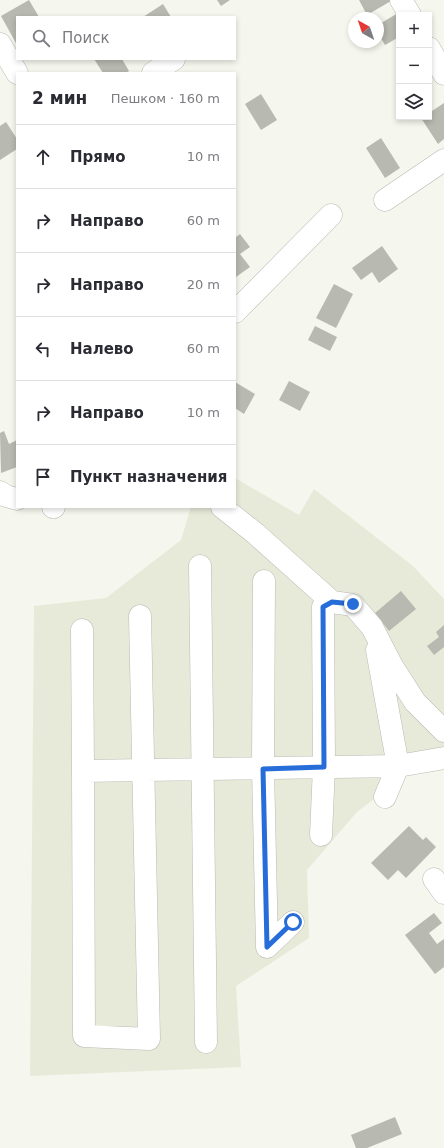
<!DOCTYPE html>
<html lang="ru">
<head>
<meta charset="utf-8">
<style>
	:root { --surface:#fff; --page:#f2f2f3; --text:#2b2b33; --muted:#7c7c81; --line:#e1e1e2 }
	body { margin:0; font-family:"DejaVu Sans",sans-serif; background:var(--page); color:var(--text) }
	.controls { position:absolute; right:12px; top:12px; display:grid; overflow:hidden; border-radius:0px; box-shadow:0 2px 6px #0003 }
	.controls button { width:36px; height:36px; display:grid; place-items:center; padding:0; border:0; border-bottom:1px solid var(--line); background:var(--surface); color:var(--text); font:20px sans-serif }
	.compass { position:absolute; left:348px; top:12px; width:36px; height:36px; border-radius:50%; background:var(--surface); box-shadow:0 2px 6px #0003; rotate:320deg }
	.stop { position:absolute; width:12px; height:12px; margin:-9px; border:3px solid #266dd9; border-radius:50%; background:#fff }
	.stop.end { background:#266dd9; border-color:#fff; box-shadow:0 1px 4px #0008 }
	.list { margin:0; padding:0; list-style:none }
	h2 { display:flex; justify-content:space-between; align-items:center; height:52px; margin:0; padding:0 16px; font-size:17px }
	h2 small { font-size:13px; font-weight:400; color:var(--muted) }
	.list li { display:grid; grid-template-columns:26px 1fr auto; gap:12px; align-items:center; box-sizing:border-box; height:64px; padding:0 16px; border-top:1px solid var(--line) }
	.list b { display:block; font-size:15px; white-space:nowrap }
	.list em { font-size:13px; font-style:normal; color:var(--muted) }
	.icon { flex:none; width:22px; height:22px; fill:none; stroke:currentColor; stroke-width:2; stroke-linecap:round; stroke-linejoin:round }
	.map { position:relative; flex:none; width:444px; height:1148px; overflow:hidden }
	.search { position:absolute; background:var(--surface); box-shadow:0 2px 6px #0003; left:16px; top:16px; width:220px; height:44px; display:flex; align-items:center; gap:10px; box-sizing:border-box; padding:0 14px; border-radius:0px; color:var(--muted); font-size:15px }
	.panel { position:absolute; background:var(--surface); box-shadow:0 2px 6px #0003; left:16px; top:72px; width:220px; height:436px; border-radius:0px }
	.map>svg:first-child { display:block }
</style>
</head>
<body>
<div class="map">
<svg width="444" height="1148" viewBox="0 0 444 1148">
	<rect width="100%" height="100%" fill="#f5f6ed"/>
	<path fill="#e8ead9" d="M 235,478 L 299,515 L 314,489 L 413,566 L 444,599 L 444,750 L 442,748 L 357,812 L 307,870 L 309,938 L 236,986 L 241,1067 L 30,1076 L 34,606 L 106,598 L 181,540 L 191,507 L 235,507 Z"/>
	<path fill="#b8b9b0" d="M 29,0 L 39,17 L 17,17 L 17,45 L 1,16 Z
		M 217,0 L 230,0 L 221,6 Z
		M 359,0 L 390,0 L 391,1 L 367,15 Z
		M 163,4 L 171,17 L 143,17 Z
		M 398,13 L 399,37 L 385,45 L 378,33 L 378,25 Z
		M 94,59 L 122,59 L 129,71 L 126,73 L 103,73 Z
		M 261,94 L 277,120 L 261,130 L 245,104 Z
		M 444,103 L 444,139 L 438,144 L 421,118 L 429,117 L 429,113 Z
		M 6,122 L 17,139 L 17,149 L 0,160 L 0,126 Z
		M 381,138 L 400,168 L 385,178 L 366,148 Z
		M 240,234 L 250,247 L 240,254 L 250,267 L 236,277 L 235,238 Z
		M 382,246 L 398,269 L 379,283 L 372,272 L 361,280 L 352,268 Z
		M 334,284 L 353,294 L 336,328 L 316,318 Z
		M 315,326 L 337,337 L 330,351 L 308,340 Z
		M 289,381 L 310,392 L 300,411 L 279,400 Z
		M 235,382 L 255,394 L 244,414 L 235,408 Z
		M 4,431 L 9,444 L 17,440 L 17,467 L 1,473 L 0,433 Z
		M 401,591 L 416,609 L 389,631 L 375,613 Z
		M 444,625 L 444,647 L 434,655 L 427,646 L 439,637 L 436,632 Z
		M 409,826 L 423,840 L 426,837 L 436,847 L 406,878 L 398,870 L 388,880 L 371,863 Z
		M 434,913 L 442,923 L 429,933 L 437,944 L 444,939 L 444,967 L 435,974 L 405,935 Z
		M 395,1117 L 402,1134 L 367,1148 L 356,1148 L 351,1135 Z"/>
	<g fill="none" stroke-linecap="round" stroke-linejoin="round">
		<g stroke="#b9bab2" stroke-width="23">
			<path id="minor" d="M 401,0 L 410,15
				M 0,44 L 17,73
				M 429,48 L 444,74
				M 153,73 L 174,59
				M 385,200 L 444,160
				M 235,312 L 331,215
				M 0,492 L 6,496 L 17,499
				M 53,507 L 54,507
				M 222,507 L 256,534 L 332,602 L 353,605 L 372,627 L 392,666 L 415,702 L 444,731
				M 200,566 L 206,1042
				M 264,581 L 263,769 L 267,947 L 293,922
				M 140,616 L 149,1039 L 84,1036 L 83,771 L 398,766 L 444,758
				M 82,630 L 83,771
				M 377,650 L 398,766 L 385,797
				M 321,835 L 324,767 L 323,607 L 332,602
				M 434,879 L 444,893"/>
		</g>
		<use href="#minor" stroke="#fff" stroke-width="22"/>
	</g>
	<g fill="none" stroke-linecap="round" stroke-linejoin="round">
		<path stroke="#266dd9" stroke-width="5" d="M 293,922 L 267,947 L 263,769 L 324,767 L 323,607 L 332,602 L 353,604"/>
	</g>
</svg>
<div class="controls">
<button>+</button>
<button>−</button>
<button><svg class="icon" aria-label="layers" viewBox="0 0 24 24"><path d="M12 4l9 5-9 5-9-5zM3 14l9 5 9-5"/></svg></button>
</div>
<svg class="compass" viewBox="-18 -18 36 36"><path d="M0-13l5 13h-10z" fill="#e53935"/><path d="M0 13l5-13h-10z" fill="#7c7c81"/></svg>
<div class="stop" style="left:293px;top:922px"></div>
<div class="stop end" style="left:353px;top:604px"></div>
<div class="search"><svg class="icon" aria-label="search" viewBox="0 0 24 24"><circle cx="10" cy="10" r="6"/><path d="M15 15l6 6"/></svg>Поиск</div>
<section class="panel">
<h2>2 мин<small>Пешком · 160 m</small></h2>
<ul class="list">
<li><svg class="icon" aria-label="ahead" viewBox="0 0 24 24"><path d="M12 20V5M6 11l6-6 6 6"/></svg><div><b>Прямо</b></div><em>10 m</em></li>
<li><svg class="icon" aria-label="right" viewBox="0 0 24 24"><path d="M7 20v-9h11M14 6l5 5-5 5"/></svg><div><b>Направо</b></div><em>60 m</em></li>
<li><svg class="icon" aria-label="right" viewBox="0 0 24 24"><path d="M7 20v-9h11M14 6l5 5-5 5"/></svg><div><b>Направо</b></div><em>20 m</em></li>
<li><svg class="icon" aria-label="left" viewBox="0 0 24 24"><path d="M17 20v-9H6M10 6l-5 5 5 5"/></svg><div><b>Налево</b></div><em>60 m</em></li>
<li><svg class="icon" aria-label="right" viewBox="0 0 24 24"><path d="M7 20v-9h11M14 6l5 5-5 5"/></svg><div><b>Направо</b></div><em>10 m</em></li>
<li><svg class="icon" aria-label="arrive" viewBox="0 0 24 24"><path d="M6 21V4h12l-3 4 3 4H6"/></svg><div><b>Пункт назначения</b></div></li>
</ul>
</section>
</div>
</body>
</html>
